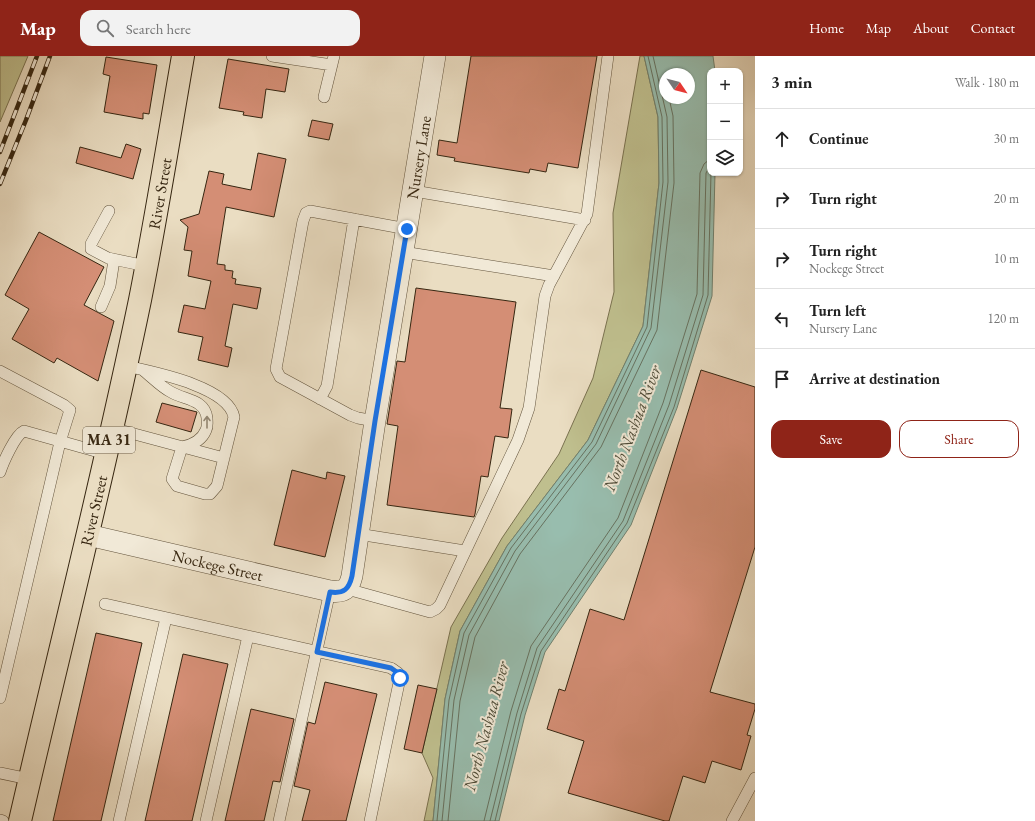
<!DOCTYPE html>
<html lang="en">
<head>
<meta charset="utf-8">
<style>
	:root { --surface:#fff; --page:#f2f2f2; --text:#222; --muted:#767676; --line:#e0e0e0; --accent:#8f2418 }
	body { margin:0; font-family:"EB Garamond",serif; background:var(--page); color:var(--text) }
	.controls { position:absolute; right:12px; top:12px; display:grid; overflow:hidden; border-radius:8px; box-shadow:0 1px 3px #0004 }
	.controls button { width:36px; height:36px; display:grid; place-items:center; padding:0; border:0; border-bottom:1px solid var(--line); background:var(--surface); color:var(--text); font:20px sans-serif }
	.compass { position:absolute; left:659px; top:12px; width:36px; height:36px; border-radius:50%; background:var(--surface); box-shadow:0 1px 3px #0004; rotate:125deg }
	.stop { position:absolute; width:12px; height:12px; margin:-9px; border:3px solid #1a73e8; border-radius:50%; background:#fff }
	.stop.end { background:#1a73e8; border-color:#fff; box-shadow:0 1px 4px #0008 }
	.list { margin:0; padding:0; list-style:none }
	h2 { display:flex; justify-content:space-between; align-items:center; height:52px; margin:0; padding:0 16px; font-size:17px }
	h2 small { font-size:13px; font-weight:400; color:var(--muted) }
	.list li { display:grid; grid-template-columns:26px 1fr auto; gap:12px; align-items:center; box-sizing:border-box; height:60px; padding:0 16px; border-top:1px solid var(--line) }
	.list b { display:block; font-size:15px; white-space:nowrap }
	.list p { margin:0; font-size:13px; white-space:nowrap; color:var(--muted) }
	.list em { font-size:13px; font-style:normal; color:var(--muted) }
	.actions { display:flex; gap:8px; padding:12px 16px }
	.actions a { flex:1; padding:9px 0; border:1px solid var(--accent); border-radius:12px; text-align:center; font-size:14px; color:var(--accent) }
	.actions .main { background:var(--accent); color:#fff }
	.icon { flex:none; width:22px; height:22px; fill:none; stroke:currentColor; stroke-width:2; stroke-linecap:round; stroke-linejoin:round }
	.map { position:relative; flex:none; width:755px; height:765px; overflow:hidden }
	header { display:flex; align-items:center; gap:24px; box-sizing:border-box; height:56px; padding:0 20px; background:var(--accent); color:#fff }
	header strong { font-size:19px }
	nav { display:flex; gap:22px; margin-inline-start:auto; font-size:14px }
	.search { width:280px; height:36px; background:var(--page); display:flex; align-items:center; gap:10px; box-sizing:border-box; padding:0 14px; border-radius:12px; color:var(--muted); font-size:15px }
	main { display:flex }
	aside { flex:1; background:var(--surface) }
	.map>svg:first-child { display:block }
</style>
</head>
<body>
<header>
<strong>Map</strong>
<div class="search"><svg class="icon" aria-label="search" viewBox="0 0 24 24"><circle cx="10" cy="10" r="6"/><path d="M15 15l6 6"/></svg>Search here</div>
<nav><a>Home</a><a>Map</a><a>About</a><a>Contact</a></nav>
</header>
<main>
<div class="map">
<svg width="755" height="765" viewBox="0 0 755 765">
	<rect width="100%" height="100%" fill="#eaddc2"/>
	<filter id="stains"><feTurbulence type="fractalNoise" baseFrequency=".005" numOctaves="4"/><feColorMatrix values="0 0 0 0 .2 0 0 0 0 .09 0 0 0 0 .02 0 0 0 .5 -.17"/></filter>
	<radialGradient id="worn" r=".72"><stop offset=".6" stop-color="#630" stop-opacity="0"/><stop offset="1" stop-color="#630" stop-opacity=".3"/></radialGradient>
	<path fill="#bfbf8e" stroke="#7a7250" d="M 0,0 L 28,0 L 0,66 Z
		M 640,0 L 644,0 L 658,61 L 659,127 L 643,270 L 588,384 L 507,490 L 460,575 L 445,643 L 433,765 L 424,765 L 433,722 L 422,697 L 451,571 L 502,482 L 559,398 L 593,322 L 614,236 L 613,157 Z"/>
	<path fill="#98bdae" stroke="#71816f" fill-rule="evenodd" d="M 644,0 L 713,0 L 715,15 L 710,15 L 710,117 L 715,117 L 712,240 L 677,352 L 631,469 L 545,596 L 525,659 L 499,765 L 433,765 L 445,643 L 460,575 L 507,490 L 588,384 L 643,270 L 659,127 L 658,61 ZM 665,18 L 689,18 L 689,42 L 665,42 Z"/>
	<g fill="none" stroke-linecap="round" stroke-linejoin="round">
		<path stroke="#677260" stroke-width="1" d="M 437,765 L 449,644 L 464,577 L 511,492 L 592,386 L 647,271 L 663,126 L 662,61 L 648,0
			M 442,765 L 454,644 L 469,579 L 515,495 L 596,388 L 651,272 L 668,126 L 667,61 L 653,0
			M 448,765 L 460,645 L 475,581 L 520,498 L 601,391 L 657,274 L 674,127 L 673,60 L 669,42
			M 484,765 L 511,655 L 531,590 L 618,462 L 663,347 L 697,238 L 700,117 L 704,108 L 710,103
			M 490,765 L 517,657 L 537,592 L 623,465 L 669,349 L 703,239 L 706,117 L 710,110
			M 495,765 L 521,658 L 541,595 L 627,467 L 674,351 L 708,239 L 711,117"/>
	</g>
	<path fill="#d48e75" stroke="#362611" d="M 471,0 L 597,0 L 578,112 L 548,107 L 546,116 L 530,113 L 529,117 L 454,105 L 455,102 L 437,99 L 439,84 L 457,87 Z
		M 106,1 L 157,9 L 149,58 L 143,57 L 143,63 L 104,56 L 110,20 L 103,18 Z
		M 228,3 L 289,13 L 285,36 L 266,33 L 262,62 L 243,59 L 244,56 L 219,52 Z
		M 312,64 L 333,68 L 329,84 L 308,80 Z
		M 126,88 L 141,93 L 133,123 L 76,107 L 80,91 L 121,102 Z
		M 258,97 L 286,103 L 274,161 L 226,151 L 217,208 L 225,209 L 225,214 L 233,215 L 232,222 L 236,223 L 235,228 L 261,232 L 257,253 L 233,248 L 225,290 L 232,292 L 228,311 L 198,304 L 203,281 L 178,276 L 184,249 L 205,253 L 211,225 L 188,220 L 192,195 L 184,194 L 188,171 L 180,164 L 199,158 L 209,115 L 224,118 L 222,128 L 251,134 Z
		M 39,176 L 104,211 L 84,249 L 114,265 L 98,325 L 57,302 L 54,307 L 12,283 L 29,253 L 5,239 Z
		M 416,232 L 516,246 L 500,352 L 512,353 L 508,382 L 495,380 L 488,421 L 481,420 L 475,458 L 474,461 L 387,449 L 398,370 L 387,368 L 397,305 L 405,306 Z
		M 701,314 L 755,331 L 755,491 L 710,636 L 755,648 L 755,653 L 747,679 L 751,680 L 741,714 L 712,705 L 705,727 L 683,720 L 669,765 L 665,765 L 568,737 L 584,685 L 547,673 L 559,633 L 565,635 L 590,553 L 624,564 Z
		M 162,347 L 197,356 L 191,376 L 156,366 Z
		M 292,414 L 326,423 L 327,416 L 345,420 L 325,501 L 274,489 Z
		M 96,577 L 142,587 L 101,765 L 53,765 Z
		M 183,598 L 228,608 L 192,765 L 145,765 Z
		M 325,626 L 377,638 L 346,765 L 302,765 L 310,734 L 294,730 L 308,666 L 315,668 Z
		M 418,629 L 437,633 L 422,697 L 404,693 Z
		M 251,653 L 294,663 L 280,726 L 273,725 L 264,765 L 225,765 Z"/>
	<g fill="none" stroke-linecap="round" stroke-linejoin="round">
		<g stroke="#63543d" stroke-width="12">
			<path id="service" d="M 272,0 L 332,9
				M 324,41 L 334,0
				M 414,135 L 585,164
				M 109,155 L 91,188 L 91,193 L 108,202 L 146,210
				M 403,196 L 554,220
				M 101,251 L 110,230 L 114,204
				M 126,310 C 152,316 228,330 234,361 L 217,430 L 210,438 L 205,438 L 177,430 L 172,423 L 182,391 C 192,389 202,384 206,374 C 208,370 207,366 207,362 C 205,343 184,344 171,336 C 161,331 153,322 144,315
				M 0,315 L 64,349 L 70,354 L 60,386 L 0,642
				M 320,343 L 327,330 L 354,163
				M 375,365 L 358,362 L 350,359 L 280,321 L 276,313 L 303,165 L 306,157 L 310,155 L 407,173
				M 112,372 L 224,402
				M 0,416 C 3,407 15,379 24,375 L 106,398
				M 358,478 L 465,495
				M 347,533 L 430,556 L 436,553 L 440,549 L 518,384 L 529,352 L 545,240 L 549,229 L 587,158 L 608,0
				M 105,548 L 391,612 L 398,617 L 400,622 L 370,765
				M 0,717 L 29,723
				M 0,764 L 3,765
				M 119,765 L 166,562
				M 206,765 L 248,580
				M 279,765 L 330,535
				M 732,765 L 755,722"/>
		</g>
		<g stroke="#63543d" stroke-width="22">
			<g id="minor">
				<path id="s1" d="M 88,479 L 330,535 C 344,537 349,533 352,520 L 375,365 L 435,0"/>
			</g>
		</g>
		<g stroke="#362611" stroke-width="24">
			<g id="trunk">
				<path id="s2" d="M 20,765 C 60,591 104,419 140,244 C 156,163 169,81 183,0"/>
			</g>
		</g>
		<use href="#service" stroke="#f1e9d7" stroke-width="11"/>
		<use href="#minor" stroke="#f1e9d7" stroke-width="21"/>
		<use href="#trunk" stroke="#eaddc2" stroke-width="22"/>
		<g stroke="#362611" stroke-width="4.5">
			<path id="rail" d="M 0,96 L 37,0
				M 0,128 L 26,64 L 50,0"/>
		</g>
		<use href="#rail" stroke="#f1e9d7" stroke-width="3" stroke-dasharray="9" stroke-linecap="butt"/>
	</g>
	<defs><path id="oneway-shaft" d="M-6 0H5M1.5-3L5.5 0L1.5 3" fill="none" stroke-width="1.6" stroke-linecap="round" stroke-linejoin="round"/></defs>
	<use stroke="#948874" href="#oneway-shaft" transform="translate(207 366) rotate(-90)"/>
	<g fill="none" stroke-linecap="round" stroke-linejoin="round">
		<path stroke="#1a73e8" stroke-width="5" d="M 400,622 L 398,617 L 391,612 L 317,596 L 330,536 C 344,538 349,533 352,520 L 375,365 L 407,173"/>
	</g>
	<g text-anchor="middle" stroke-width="4" stroke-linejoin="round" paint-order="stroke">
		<rect fill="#f1e9d7" stroke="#6e604c" stroke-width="1" x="83" y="371" width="52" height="26" rx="3"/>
		<g font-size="15" font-weight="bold" fill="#362611">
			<text x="109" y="389">MA 31</text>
		</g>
		<g font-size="16" fill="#362611" stroke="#f1e9d7">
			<text dy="6" stroke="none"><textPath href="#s1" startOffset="703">Nursery Lane</textPath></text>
			<text dy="6" stroke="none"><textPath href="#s2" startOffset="643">River Street</textPath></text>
			<text dy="6" stroke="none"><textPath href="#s2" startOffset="319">River Street</textPath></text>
			<text dy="6" stroke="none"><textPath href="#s1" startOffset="133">Nockege Street</textPath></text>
		</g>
		<g font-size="17" font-style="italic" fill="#4e4c38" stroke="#f1e9d7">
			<text transform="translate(632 372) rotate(-69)" y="6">North Nashua River</text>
			<text transform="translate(486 670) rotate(-75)" y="6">North Nashua River</text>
		</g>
	</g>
	<rect width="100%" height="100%" filter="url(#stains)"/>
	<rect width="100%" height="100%" fill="url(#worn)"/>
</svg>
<div class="controls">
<button>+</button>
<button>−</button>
<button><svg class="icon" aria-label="layers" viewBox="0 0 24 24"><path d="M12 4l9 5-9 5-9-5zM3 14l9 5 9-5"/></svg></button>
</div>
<svg class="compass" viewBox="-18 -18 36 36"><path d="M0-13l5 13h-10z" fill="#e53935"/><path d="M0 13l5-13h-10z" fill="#767676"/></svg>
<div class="stop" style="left:400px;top:622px"></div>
<div class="stop end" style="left:407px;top:173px"></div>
</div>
<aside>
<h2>3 min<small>Walk · 180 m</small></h2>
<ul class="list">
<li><svg class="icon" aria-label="ahead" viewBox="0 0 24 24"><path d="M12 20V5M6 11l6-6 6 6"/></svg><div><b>Continue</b></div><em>30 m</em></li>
<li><svg class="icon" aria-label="right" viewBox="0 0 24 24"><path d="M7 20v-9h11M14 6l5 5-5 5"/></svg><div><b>Turn right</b></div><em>20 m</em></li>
<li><svg class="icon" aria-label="right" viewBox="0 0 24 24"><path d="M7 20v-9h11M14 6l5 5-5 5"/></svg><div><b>Turn right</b><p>Nockege Street</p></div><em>10 m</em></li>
<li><svg class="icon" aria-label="left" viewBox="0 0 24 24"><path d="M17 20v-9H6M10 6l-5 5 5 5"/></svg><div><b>Turn left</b><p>Nursery Lane</p></div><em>120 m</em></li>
<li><svg class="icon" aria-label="arrive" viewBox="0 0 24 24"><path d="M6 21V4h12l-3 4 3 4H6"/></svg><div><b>Arrive at destination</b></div></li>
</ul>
<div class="actions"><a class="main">Save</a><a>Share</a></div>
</aside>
</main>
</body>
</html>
